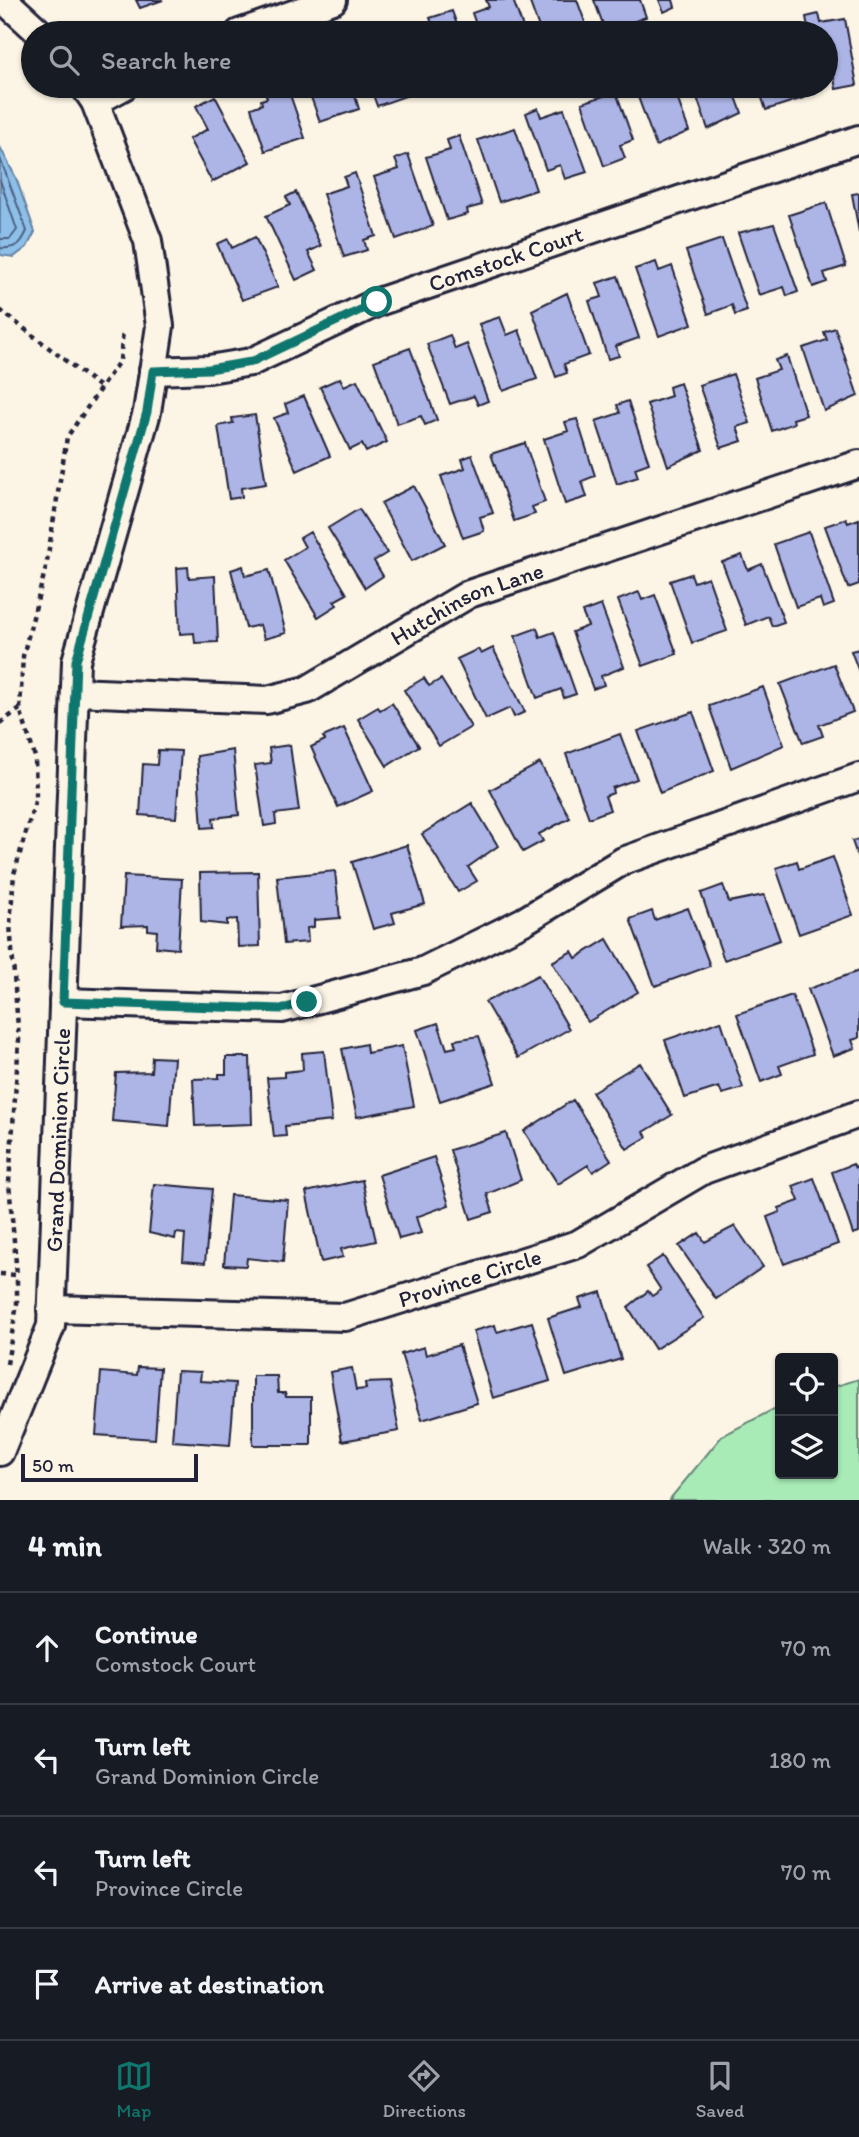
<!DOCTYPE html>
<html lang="en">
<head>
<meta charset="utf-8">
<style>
	:root { --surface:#171b24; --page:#242831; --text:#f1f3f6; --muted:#9ea1a6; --line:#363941; --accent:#0f766e }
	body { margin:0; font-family:Itim,sans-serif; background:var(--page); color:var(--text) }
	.controls { position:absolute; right:21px; bottom:21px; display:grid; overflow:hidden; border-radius:7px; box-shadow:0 2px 5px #0004 }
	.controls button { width:63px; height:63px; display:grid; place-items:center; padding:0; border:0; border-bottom:2px solid var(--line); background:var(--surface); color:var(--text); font:35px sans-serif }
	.scale { position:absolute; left:21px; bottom:18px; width:177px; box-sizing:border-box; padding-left:7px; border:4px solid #22223b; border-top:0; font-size:19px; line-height:24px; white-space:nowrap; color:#22223b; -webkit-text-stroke:5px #fcf5e5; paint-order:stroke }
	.stop { position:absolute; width:21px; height:21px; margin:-16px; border:5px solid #0f766e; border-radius:50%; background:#fff }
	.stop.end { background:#0f766e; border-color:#fff; box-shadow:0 2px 7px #0008 }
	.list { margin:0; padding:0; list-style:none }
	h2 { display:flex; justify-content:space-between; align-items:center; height:91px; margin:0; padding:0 28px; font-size:30px }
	h2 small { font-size:23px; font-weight:400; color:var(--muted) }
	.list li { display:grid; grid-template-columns:46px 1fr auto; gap:21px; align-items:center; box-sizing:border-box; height:112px; padding:0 28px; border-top:2px solid var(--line) }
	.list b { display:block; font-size:26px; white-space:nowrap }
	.list p { margin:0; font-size:23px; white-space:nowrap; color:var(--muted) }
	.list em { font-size:23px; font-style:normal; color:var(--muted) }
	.icon { flex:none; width:38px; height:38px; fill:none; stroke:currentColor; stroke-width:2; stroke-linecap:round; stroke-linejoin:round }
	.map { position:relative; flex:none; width:859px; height:1500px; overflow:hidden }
	.search { position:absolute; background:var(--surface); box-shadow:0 2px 5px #0004; left:21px; right:21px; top:21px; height:77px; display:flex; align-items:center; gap:18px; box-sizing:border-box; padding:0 24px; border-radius:38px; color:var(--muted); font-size:26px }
	.sheet { height:539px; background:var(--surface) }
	nav { display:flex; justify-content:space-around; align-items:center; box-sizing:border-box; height:98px; border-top:2px solid var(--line); background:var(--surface); font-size:19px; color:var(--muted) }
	nav a { display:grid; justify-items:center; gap:4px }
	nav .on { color:var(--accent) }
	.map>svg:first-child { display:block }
</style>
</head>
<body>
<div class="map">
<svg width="859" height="1500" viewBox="0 0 859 1500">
	<rect width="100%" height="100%" fill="#fcf5e5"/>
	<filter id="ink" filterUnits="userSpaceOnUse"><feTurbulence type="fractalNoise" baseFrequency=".0143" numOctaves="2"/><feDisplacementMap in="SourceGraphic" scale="14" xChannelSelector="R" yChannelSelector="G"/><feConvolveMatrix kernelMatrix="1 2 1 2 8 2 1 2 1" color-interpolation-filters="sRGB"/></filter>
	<g filter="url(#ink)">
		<path fill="#a8ebb6" stroke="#658678" stroke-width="2" d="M 859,1379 L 859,1500 L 669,1500 L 722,1436 L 780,1406 L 780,1474 L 833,1474 L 833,1387 Z"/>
		<path fill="#8dbfe9" stroke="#6280a3" stroke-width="2" d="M 0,147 L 16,178 L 35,232 L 27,247 L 14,257 L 0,255 Z"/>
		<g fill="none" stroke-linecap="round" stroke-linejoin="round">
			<path stroke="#4d6181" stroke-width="2" d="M 0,158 L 27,231 C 21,245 15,249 0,248
				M 0,180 L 17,230 L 10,239 L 0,239"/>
		</g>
		<path fill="#adb5e6" stroke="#22223b" stroke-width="2" d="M 136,0 L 163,0 L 140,8 Z
			M 486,0 L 513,0 L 525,33 L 479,33 L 472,13 L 489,7 Z
			M 529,0 L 577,0 L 589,33 L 541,33 Z
			M 594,0 L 640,0 L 646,17 L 606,32 Z
			M 659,0 L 673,0 L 675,7 L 664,12 Z
			M 452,11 L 460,33 L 431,33 L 435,32 L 430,18 Z
			M 819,14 L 821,23 L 845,19 L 857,85 L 836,89 L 833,73 L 826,75 L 826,33 L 809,33 L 806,17 Z
			M 263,86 L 287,86 L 305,138 L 265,151 L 251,108 L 262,104 L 261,100 L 267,98 Z
			M 307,86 L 352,86 L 359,109 L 320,122 Z
			M 370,86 L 415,86 L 417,92 L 377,106 Z
			M 634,86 L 673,86 L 689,131 L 656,146 Z
			M 693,86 L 732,86 L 742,113 L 708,129 Z
			M 758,86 L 799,86 L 803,98 L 766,110 Z
			M 616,92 L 633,140 L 620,145 L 625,158 L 604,166 L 582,103 Z
			M 215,96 L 250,162 L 212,182 L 189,139 L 208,129 L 196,106 Z
			M 538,108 L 541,117 L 564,109 L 587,172 L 565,179 L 560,165 L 546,170 L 526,113 Z
			M 515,128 L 536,190 L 499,202 L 478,140 Z
			M 459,136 L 482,205 L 467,209 L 468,214 L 447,220 L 426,157 L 450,150 L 447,140 Z
			M 408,154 L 433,226 L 396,239 L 374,177 L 399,169 L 395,159 Z
			M 355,173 L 376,236 L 364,240 L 367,250 L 344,257 L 323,194 L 347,186 L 344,177 Z
			M 296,192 L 321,246 L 308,252 L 317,270 L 296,280 L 266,216 L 290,205 L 286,197 Z
			M 859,193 L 859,232 L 852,194 Z
			M 826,203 L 846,266 L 824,273 L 827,282 L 813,287 L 789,215 Z
			M 774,224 L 798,292 L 787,296 L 784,287 L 759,295 L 738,233 Z
			M 255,237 L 278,287 L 242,300 L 217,244 L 228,239 L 232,248 Z
			M 722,239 L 747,311 L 735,315 L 732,305 L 708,314 L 686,251 Z
			M 656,262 L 659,271 L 672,266 L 692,324 L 659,336 L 635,269 Z
			M 618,276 L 639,338 L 616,346 L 619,356 L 608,359 L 589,301 L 602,297 L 597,283 Z
			M 567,293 L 589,355 L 564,364 L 567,373 L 556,377 L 532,310 Z
			M 500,317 L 507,335 L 519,330 L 537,379 L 503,391 L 479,324 Z
			M 835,328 L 858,396 L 824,411 L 803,348 L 827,340 L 824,332 Z
			M 450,335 L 455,349 L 467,344 L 488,401 L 478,405 L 474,396 L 450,404 L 427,344 Z
			M 410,348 L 437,420 L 425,425 L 421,416 L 397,424 L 374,361 Z
			M 787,356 L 806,415 L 793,419 L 794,423 L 772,431 L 755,378 L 779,370 L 775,360 Z
			M 733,374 L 750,423 L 737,427 L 742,441 L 721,448 L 699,385 Z
			M 340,378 L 344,386 L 357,380 L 387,442 L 366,452 L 362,444 L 350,450 L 320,387 Z
			M 680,383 L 703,450 L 668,466 L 647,404 L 671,396 L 669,387 Z
			M 304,396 L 330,456 L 297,471 L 274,418 L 288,413 L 285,404 Z
			M 628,401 L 649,463 L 635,468 L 638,477 L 617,484 L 596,421 L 620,413 L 617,405 Z
			M 255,415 L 266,484 L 241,488 L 242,497 L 229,499 L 218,426 L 233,423 L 232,418 Z
			M 577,419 L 595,476 L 582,481 L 587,497 L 565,504 L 544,439 L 568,431 L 565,422 Z
			M 525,443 L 545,502 L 532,507 L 535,514 L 514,521 L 491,454 Z
			M 472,455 L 493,513 L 480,517 L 484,531 L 463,538 L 441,476 L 465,468 L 462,459 Z
			M 414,486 L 445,544 L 412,561 L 381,503 Z
			M 359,509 L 387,553 L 374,561 L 383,576 L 365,588 L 328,528 Z
			M 846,519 L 848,523 L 859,519 L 859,584 L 848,588 L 825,526 Z
			M 310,532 L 347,594 L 334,601 L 337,605 L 318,617 L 284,560 L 305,547 L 300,538 Z
			M 809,532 L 834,604 L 823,608 L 820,599 L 796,607 L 774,544 Z
			M 742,555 L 748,570 L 762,564 L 784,622 L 772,626 L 768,616 L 746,625 L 722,562 Z
			M 243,566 L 245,576 L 269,570 L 286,633 L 264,639 L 260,625 L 246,628 L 231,570 Z
			M 188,567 L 189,578 L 215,576 L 218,642 L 195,643 L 194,633 L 180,634 L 177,568 Z
			M 691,574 L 694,582 L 708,577 L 727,631 L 692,643 L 670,581 Z
			M 639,592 L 642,600 L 655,595 L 677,654 L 643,666 L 618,600 Z
			M 601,605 L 624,667 L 601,676 L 604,685 L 593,689 L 572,632 L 588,626 L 582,612 Z
			M 537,628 L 540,637 L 554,632 L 576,694 L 564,698 L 561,689 L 537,698 L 515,636 Z
			M 493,648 L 525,712 L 514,717 L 510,708 L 486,719 L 457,659 L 478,649 L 481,654 Z
			M 859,649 L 859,672 L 851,651 Z
			M 834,664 L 853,712 L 819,725 L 823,736 L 803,743 L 780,684 Z
			M 424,678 L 429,686 L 441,679 L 471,727 L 439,746 L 404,690 Z
			M 763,687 L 784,745 L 731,768 L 709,706 Z
			M 392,703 L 419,746 L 387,766 L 358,719 L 378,707 L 380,710 Z
			M 693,712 L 714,771 L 660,793 L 638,731 Z
			M 344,728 L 373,791 L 338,807 L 311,747 L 325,740 L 323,737 Z
			M 620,734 L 637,779 L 612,788 L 613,793 L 605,796 L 610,810 L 589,818 L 566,754 Z
			M 290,745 L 299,811 L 275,814 L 276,824 L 264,826 L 255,765 L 271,763 L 269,748 Z
			M 158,750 L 181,751 L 176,818 L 140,815 L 143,764 L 157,765 Z
			M 233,750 L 239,815 L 213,818 L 214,827 L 202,828 L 197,756 Z
			M 540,763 L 570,818 L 539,834 L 543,841 L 523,852 L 490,790 Z
			M 472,803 L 498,846 L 468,867 L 477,881 L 458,892 L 422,834 Z
			M 859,839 L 859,861 L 852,841 Z
			M 407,845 L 425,904 L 392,913 L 395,923 L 373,929 L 352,862 Z
			M 833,857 L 853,915 L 799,934 L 776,868 L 797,861 L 799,869 Z
			M 335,871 L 340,918 L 314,920 L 314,927 L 307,928 L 308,942 L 284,944 L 277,877 Z
			M 258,872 L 260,946 L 238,947 L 237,919 L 227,920 L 227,925 L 201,922 L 200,873 Z
			M 124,876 L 182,879 L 178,949 L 156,947 L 157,931 L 148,930 L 148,925 L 121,926 Z
			M 723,885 L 729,902 L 764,895 L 780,940 L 724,960 L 701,893 Z
			M 688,908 L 710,966 L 655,986 L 630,919 L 652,911 L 655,920 Z
			M 607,939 L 638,992 L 588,1022 L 552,962 L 572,951 L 576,958 Z
			M 859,971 L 859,1038 L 852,1040 L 855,1048 L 833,1056 L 808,989 Z
			M 538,975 L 569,1029 L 518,1058 L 485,1002 Z
			M 792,995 L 813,1054 L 779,1066 L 782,1074 L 761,1082 L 737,1014 Z
			M 721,1021 L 743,1088 L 722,1094 L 719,1087 L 685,1098 L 665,1040 Z
			M 438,1023 L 447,1049 L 456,1047 L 454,1040 L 479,1036 L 495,1083 L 440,1101 L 417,1030 Z
			M 366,1044 L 367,1053 L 402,1046 L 414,1106 L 357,1117 L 342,1049 Z
			M 324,1051 L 332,1121 L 285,1126 L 286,1136 L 274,1137 L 267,1078 L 284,1077 L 284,1072 L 303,1070 L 302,1053 Z
			M 152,1057 L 174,1058 L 169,1126 L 112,1121 L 116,1073 L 151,1072 Z
			M 226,1057 L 250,1057 L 252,1124 L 195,1126 L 193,1079 L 219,1078 L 219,1074 L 226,1074 Z
			M 640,1063 L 672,1115 L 644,1132 L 647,1137 L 627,1149 L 592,1092 Z
			M 573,1100 L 611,1160 L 593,1172 L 588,1165 L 558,1184 L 524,1131 Z
			M 506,1133 L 521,1180 L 487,1194 L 493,1212 L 471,1219 L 450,1150 Z
			M 434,1157 L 449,1205 L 416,1217 L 421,1233 L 399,1239 L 379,1175 Z
			M 853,1164 L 855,1168 L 859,1167 L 859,1232 L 853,1234 L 832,1172 Z
			M 814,1178 L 838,1244 L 784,1264 L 767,1217 L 780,1212 L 779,1208 L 799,1201 L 793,1186 Z
			M 362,1180 L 376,1241 L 341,1249 L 343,1257 L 321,1262 L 306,1192 Z
			M 154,1184 L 212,1189 L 205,1263 L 183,1261 L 185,1234 L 176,1233 L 175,1239 L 149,1233 Z
			M 230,1195 L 288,1200 L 283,1262 L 247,1258 L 246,1266 L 224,1265 Z
			M 735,1226 L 763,1267 L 716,1299 L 679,1246 L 699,1233 L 705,1242 Z
			M 663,1256 L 704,1318 L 655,1349 L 628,1307 L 648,1291 L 652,1296 L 661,1290 L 646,1267 Z
			M 601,1292 L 621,1359 L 566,1376 L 548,1318 L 582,1307 L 579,1299 Z
			M 532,1322 L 550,1381 L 493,1398 L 473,1331 L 495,1325 L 497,1332 Z
			M 459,1345 L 477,1403 L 422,1420 L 401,1354 L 424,1347 L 426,1355 Z
			M 138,1367 L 160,1368 L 155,1439 L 96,1435 L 101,1372 L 137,1375 Z
			M 352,1368 L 356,1390 L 366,1389 L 365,1383 L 390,1382 L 399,1431 L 342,1441 L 330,1372 Z
			M 177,1371 L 201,1372 L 200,1381 L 235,1383 L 230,1445 L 172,1441 Z
			M 253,1376 L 277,1376 L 278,1393 L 285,1393 L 286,1397 L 311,1397 L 311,1445 L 253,1445 Z"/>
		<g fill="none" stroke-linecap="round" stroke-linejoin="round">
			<g stroke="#22223b" stroke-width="32">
				<g id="minor">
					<path d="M 4,0 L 40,33"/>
					<path d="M 239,33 L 333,0"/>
					<path d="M 95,102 L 124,86"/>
					<path id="s1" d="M 153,371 L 209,369 L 251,362 L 378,302 L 859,139"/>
					<path id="s2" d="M 75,692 L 267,700 L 307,690 L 469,594 L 859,464"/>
					<path d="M 63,1002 L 282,1009 L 423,971 L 524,921 L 623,861 L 859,777"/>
					<path id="s3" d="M 51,1309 L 345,1317 L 578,1244 L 704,1170 L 859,1114"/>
					<path id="s4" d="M 0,1452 L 51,1326 L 76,661 L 147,412 L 160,326 L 148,241 L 95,102 L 84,86"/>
				</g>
			</g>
			<path stroke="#22223b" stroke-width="4.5" stroke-dasharray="5 5" stroke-linecap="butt" d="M 0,310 L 101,388
				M 0,723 L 20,709
				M 0,1274 L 17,1275 L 9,1183 L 19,1040 L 10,924 L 14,874 L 36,798 L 35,757 L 20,709 L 23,656 L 46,567 L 67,437 L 120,360 L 123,331
				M 7,1364 L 17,1304 L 17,1275"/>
			<use href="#minor" stroke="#fcf5e5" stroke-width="26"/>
		</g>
	</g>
	<g fill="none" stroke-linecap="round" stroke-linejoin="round" filter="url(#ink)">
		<path stroke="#0f766e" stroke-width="9" d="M 307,1002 L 282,1009 L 63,1002 L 76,661 L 147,412 L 153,371 L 209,369 L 251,362 L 377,302"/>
	</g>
	<g text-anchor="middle" stroke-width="6" stroke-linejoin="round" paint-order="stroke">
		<g font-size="23" fill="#22223b" stroke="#fcf5e5">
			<text dy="8" stroke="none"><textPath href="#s1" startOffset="374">Comstock Court</textPath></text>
			<text dy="8" stroke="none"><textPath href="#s2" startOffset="416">Hutchinson Lane</textPath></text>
			<text dy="8" stroke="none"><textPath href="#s4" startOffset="322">Grand Dominion Circle</textPath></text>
			<text dy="8" stroke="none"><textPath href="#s3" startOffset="425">Province Circle</textPath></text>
		</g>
	</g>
</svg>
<div class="controls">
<button><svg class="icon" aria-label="locate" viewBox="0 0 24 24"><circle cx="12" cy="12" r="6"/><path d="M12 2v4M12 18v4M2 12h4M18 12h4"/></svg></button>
<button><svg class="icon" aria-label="layers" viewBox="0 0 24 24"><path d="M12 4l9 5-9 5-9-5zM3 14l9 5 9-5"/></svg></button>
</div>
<div class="scale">50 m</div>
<div class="stop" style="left:377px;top:302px"></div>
<div class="stop end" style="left:307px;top:1002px"></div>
<div class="search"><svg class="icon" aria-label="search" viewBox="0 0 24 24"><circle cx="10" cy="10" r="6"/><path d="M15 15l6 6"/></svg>Search here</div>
</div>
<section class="sheet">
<h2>4 min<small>Walk · 320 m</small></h2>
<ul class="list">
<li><svg class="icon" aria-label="ahead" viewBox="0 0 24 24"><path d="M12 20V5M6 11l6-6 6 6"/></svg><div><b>Continue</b><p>Comstock Court</p></div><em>70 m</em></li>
<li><svg class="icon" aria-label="left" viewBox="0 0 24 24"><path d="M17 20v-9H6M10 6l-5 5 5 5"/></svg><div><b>Turn left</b><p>Grand Dominion Circle</p></div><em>180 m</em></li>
<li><svg class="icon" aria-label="left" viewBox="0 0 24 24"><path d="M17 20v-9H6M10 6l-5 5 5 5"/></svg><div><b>Turn left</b><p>Province Circle</p></div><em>70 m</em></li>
<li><svg class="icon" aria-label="arrive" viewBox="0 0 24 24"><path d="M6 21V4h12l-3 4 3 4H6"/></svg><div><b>Arrive at destination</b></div></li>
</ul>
</section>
<nav>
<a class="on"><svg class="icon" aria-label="map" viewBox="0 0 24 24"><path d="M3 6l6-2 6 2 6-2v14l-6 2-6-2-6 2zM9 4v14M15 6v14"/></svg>Map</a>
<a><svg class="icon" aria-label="directions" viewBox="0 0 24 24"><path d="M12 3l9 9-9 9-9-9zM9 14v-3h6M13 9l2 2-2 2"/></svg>Directions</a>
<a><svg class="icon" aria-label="saved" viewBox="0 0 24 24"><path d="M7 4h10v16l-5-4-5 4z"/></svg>Saved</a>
</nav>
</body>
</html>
